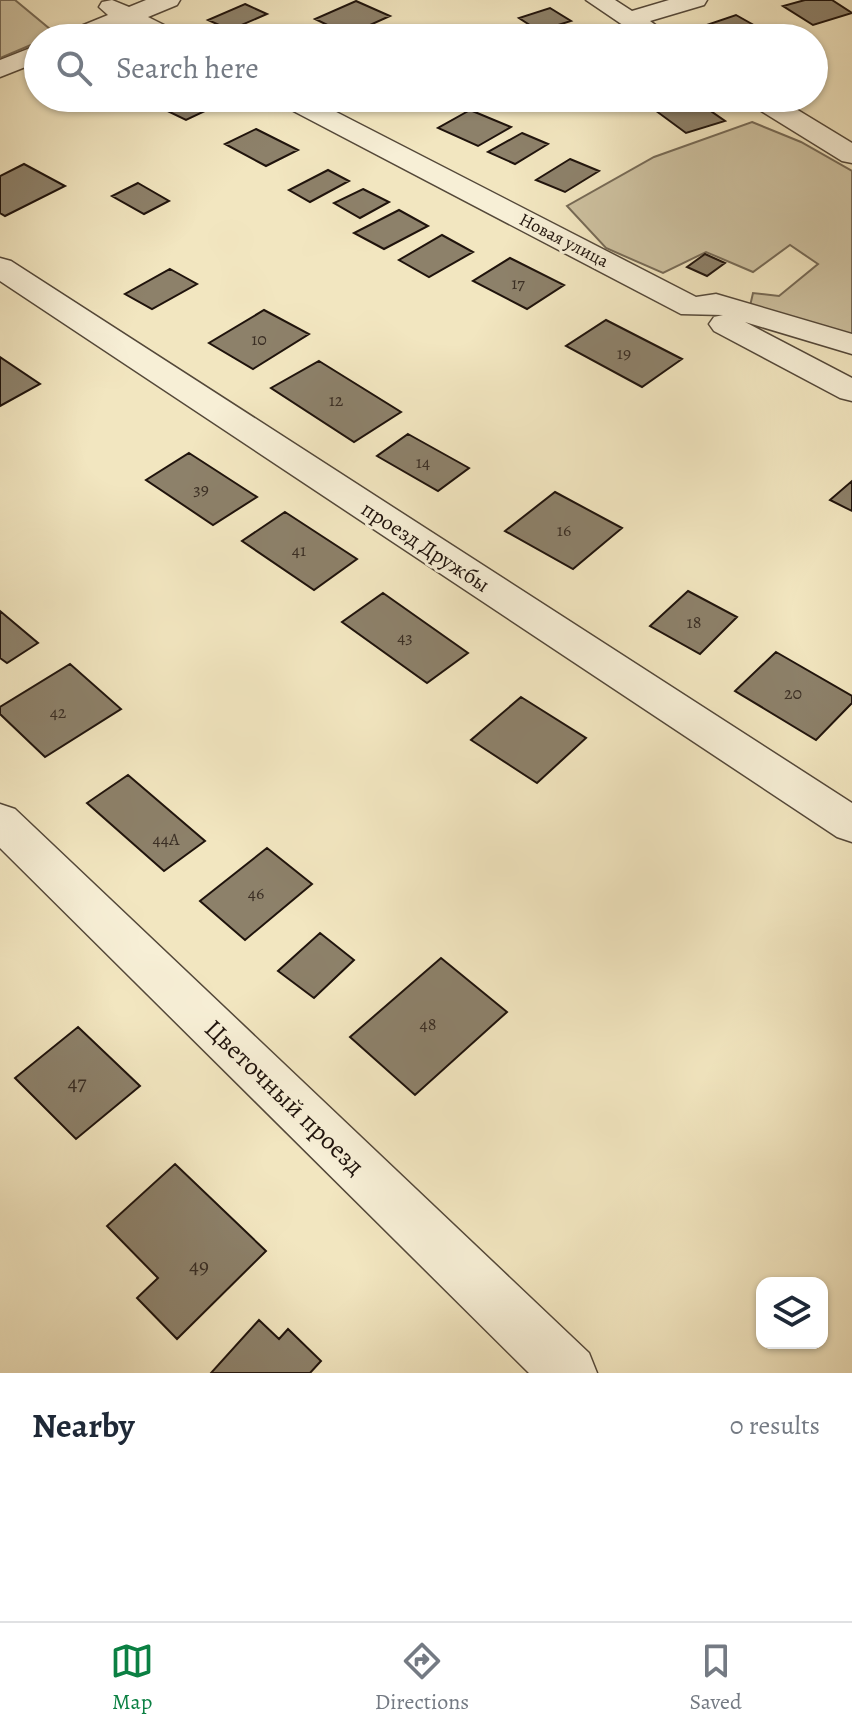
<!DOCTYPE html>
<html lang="en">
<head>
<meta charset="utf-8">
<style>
	:root { --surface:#fff; --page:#f6f6f7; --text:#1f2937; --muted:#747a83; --line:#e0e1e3; --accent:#0b8043 }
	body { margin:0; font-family:Alegreya,serif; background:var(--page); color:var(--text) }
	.controls { position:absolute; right:24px; bottom:24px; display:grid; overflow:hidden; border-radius:16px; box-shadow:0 2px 6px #0004 }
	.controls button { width:72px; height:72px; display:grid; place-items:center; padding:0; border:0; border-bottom:2px solid var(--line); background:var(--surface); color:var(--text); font:40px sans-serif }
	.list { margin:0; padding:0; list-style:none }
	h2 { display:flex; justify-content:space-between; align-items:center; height:104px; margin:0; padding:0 32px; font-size:34px }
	h2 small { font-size:26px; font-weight:400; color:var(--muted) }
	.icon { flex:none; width:44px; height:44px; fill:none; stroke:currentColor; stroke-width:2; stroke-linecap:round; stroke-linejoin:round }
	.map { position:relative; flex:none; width:852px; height:1373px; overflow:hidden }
	.search { position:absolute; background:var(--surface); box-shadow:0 2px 6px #0004; left:24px; right:24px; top:24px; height:88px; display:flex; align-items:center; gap:20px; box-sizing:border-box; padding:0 28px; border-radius:44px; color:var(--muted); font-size:30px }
	.sheet { height:248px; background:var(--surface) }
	nav { display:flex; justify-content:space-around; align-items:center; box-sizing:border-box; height:112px; border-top:2px solid var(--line); background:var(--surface); font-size:22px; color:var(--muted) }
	nav a { display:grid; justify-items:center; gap:4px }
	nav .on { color:var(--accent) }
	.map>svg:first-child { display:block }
</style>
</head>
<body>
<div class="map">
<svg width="852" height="1373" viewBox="0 0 852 1373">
	<rect width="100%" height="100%" fill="#f2e6c0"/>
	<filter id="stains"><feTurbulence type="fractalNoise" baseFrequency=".0025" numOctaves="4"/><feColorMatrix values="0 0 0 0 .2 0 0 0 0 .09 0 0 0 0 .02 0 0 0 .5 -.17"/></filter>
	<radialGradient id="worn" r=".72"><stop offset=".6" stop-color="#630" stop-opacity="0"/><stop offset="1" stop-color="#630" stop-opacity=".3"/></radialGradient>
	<path fill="#cec2a1" stroke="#766a56" stroke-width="2" d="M 0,0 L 15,0 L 56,34 L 38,38 L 38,42 L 0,58 Z
		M 752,122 L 801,142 L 852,171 L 852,336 L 750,306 L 753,293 L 779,296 L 818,264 L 790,245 L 753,272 L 706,252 L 663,273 L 606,248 L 567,206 L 654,157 Z"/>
	<path fill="#8d816a" stroke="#1f130c" stroke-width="2" d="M 805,0 L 832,0 L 852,13 L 813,25 L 783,6 Z
		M 356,1 L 390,16 L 348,35 L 315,19 Z
		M 245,4 L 267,14 L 230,30 L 208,20 Z
		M 550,8 L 571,21 L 539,31 L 519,18 Z
		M 736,15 L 759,28 L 731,38 L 701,38 L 689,31 Z
		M 170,98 L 215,98 L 224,102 L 186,120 L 155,105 Z
		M 671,98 L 692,98 L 725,121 L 686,133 L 648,105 Z
		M 470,110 L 511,127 L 478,146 L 438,128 Z
		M 256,129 L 298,150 L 266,166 L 225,144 Z
		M 522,133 L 548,144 L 515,164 L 488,152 Z
		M 570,159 L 599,171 L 565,192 L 536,180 Z
		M 24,164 L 65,186 L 5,216 L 0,213 L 0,176 Z
		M 328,170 L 349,181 L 310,202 L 289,190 Z
		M 138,183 L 169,201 L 144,214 L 112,196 Z
		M 363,189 L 389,202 L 360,218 L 334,203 Z
		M 399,210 L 428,226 L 384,249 L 354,233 Z
		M 442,235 L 473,252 L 429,277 L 399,260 Z
		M 705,254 L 725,263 L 707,276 L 687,267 Z
		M 510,258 L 564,285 L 527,309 L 473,281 Z
		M 170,269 L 197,284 L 152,309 L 125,294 Z
		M 264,310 L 309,334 L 253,369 L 209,343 Z
		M 606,320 L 682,359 L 642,387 L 566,346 Z
		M 0,357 L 40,384 L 0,406 Z
		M 319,361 L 401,412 L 354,442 L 271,388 Z
		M 408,434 L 469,468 L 438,491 L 377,456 Z
		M 189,453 L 257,497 L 213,525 L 146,480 Z
		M 852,481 L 852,511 L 830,500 Z
		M 555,492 L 622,528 L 573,569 L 505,531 Z
		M 285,512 L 357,559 L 314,590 L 242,541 Z
		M 688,591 L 737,617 L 700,654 L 650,626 Z
		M 383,593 L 468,653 L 427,683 L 342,622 Z
		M 0,611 L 38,643 L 7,663 L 0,658 Z
		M 776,652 L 852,696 L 852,703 L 816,740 L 735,691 Z
		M 70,664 L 121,709 L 45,757 L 0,714 L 0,707 Z
		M 521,697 L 586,738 L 537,783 L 471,740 Z
		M 128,775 L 205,841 L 164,871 L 87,803 Z
		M 267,848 L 312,884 L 245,940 L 200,901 Z
		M 320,933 L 354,960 L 314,998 L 278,971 Z
		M 441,958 L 507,1012 L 415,1095 L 350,1037 Z
		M 78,1027 L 140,1086 L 76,1139 L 15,1078 Z
		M 175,1164 L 266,1251 L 177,1339 L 137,1298 L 158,1278 L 107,1226 Z
		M 259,1320 L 279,1339 L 288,1329 L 321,1361 L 310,1373 L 211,1373 Z"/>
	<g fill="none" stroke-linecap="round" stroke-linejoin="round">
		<g stroke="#544839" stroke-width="3">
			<path id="street" d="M 112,0 L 129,7 L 146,0 L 180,0 L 177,5 L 148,17 L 180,33 L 184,38 L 152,38 L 127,25 L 95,38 L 60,38 L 64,33 L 108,15 L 99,7 L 102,2 Z
				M 586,0 L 615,0 L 632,11 L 669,0 L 707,0 L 704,5 L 650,21 L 673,38 L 642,38 Z
				M 38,45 L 38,62 L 0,77 L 0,60 Z
				M 276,98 L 309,98 L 696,297 L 716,294 L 852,334 L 852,354 L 745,322 L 852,378 L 852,401 L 840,398 L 714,331 L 709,324 L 714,317 L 723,315 L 681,314 L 280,104 Z
				M 746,98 L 778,98 L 852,143 L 852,163 L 842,161 L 750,104 Z
				M 0,258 L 11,261 L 852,803 L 852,842 L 837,837 L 0,281 Z
				M 0,804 L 15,809 L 589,1353 L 597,1373 L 529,1373 L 0,848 Z"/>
		</g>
		<use href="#street" fill="#f7efd6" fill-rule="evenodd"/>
	</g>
	<g text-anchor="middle" stroke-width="6" stroke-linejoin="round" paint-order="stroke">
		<g font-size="18" fill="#1f130c" stroke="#f7efd6">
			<text transform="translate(564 240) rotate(27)" y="6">Новая улица</text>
		</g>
		<g font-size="18" fill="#3a2e24">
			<text x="518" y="289">17</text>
			<text x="259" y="345">10</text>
			<text x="624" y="359">19</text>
			<text x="336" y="406">12</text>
			<text x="423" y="468">14</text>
			<text x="201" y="495">39</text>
			<text x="564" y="536">16</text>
			<text x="299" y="556">41</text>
			<text x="694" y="628">18</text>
			<text x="405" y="643">43</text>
			<text x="793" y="699">20</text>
			<text x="58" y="718">42</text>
			<text x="166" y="845">44А</text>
			<text x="256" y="899">46</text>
			<text x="428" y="1030">48</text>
		</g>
		<g font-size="22" fill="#1f130c" stroke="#f7efd6">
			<text transform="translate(426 546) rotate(33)" y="8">проезд Дружбы</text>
		</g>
		<g font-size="22" fill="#3a2e24">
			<text x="77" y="1090">47</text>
			<text x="199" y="1273">49</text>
		</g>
		<g font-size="26" fill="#1f130c" stroke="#f7efd6">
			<text transform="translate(285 1097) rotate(44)" y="9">Цветочный проезд</text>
		</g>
	</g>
	<rect width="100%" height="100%" filter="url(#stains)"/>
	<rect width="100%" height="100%" fill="url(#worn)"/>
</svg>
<div class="controls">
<button><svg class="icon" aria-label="layers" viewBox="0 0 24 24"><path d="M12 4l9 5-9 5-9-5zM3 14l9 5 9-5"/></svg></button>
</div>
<div class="search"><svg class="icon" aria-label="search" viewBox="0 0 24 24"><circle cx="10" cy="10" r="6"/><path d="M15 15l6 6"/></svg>Search here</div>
</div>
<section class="sheet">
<h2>Nearby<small>0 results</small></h2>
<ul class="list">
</ul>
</section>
<nav>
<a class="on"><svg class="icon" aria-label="map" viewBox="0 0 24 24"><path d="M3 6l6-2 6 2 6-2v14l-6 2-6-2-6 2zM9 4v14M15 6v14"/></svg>Map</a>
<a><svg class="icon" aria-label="directions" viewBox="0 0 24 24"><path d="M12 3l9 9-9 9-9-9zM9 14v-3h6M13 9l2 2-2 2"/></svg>Directions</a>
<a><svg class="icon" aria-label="saved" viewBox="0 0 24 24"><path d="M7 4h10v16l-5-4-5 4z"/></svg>Saved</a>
</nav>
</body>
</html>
